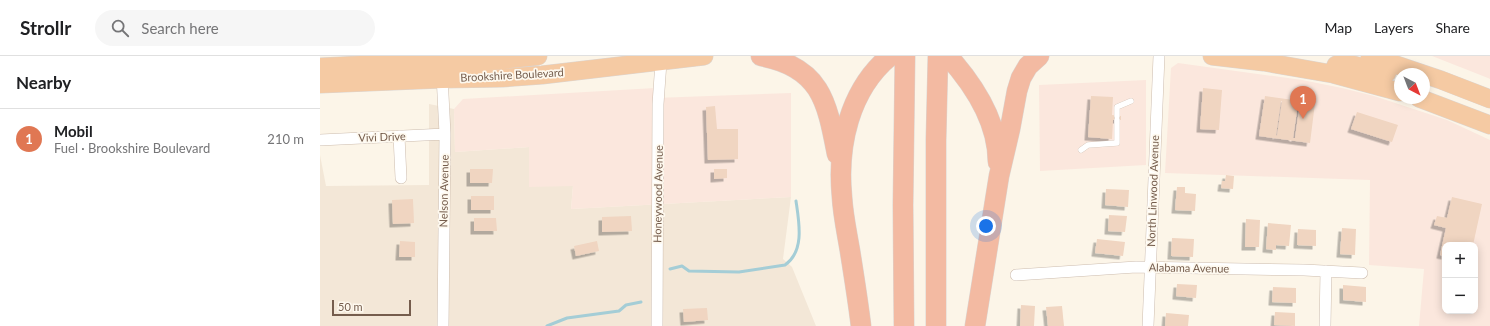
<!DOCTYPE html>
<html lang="en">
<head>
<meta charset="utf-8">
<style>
	:root { --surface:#fff; --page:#f6f6f6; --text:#202124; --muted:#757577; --line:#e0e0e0; --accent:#e07753 }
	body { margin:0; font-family:Lato,sans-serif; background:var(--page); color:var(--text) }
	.controls { position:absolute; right:12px; bottom:12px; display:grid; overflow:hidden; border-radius:8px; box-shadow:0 2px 10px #0003 }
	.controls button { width:36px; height:36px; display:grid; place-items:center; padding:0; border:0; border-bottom:1px solid var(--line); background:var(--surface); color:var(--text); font:20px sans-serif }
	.compass { position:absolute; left:1074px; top:12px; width:36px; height:36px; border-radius:50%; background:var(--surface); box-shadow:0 2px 10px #0003; rotate:138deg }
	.scale { position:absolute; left:12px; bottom:10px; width:79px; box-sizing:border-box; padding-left:4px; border:2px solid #755d4d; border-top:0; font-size:11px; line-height:14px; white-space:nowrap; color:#755d4d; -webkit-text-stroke:3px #fef9ef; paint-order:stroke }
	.you { position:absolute; left:666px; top:170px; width:14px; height:14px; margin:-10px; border:3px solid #fff; border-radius:50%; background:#1a73e8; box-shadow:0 0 0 6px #1a73e833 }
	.badge { display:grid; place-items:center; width:26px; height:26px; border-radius:50%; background:var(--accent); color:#fff; font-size:13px; font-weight:700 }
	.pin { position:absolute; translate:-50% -33px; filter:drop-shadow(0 1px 2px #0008) }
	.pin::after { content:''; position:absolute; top:21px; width:14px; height:12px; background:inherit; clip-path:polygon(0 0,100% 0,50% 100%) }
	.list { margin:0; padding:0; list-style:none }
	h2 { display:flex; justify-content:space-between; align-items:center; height:52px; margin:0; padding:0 16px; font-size:17px }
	h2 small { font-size:13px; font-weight:400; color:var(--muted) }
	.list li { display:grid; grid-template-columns:26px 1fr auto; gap:12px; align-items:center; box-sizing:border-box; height:60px; padding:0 16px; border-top:1px solid var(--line) }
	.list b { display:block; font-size:15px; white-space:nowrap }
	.list p { margin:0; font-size:13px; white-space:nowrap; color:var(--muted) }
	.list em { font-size:13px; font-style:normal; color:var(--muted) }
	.icon { flex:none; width:22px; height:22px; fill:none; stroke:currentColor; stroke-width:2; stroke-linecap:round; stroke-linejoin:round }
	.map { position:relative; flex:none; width:1170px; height:270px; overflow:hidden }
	header { display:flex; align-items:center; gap:24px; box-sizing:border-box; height:56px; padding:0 20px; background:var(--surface); border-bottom:1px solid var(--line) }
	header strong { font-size:19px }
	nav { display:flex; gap:22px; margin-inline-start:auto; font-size:14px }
	.search { width:280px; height:36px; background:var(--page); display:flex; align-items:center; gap:10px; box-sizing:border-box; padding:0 14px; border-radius:22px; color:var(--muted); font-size:15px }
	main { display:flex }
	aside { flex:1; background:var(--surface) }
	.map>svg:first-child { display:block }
</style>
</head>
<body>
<header>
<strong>Strollr</strong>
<div class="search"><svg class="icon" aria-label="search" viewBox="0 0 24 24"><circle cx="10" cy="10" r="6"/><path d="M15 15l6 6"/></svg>Search here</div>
<nav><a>Map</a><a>Layers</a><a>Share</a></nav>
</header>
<main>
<aside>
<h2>Nearby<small></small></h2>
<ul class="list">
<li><span class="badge">1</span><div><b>Mobil</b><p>Fuel · Brookshire Boulevard</p></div><em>210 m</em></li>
</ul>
</aside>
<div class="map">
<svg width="1170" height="270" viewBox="0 0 1170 270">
	<defs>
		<filter id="shadow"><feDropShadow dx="-3.5" dy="3.5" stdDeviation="0" flood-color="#0004"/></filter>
	</defs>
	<rect width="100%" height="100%" fill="#fcf5e8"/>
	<path fill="#f3e7d7" d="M 109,48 L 134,53 L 135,96 L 209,91 L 253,129 L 251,153 L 471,141 L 463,203 L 472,211 L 496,270 L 0,270 L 0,99 L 6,130 L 109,129 Z"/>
	<path fill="#fbe7dd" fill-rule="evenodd" d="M 1112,0 L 1170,0 L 1170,23 L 1168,22 Z
		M 858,7 L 982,24 L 1022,32 L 1054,40 L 1127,64 L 1170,84 L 1170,270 L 1099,270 L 1104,213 L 1049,209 L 1050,124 L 845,117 L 851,12 ZM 1125,189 L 1155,189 L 1155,255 L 1125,255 Z
		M 826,24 L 826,109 L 720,115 L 719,29 Z
		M 335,32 L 335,42 L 471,37 L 471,141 L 251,153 L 253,130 L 209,131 L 209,91 L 135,96 L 134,53 L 143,43 Z"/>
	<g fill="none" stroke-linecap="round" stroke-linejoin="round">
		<path stroke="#a4cdd6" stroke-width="3" d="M 350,213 L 362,210 L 369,215 L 419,216 L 465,209 C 485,195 479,166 476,145
			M 227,270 L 247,262 L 299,255 L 306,249 L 321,246"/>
	</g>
	<path fill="#f0d5c1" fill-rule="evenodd" filter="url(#shadow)" d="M 883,32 L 902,34 L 899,74 L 880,73 Z
		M 771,40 L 793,41 L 792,59 L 801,60 L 801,64 L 793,64 L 792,83 L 768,81 Z
		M 945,40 L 995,47 L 990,87 L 939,80 ZM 961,45 L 962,45 L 957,80 L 956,79 ZM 978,47 L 980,47 L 975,82 L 973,82 Z
		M 395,50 L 397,73 L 418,73 L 418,103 L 388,104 L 386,51 Z
		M 1037,56 L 1078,69 L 1072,86 L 1031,73 Z
		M 150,113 L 173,113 L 172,127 L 150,127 Z
		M 394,113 L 407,113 L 407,122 L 394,123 Z
		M 906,119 L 914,120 L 913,133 L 901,132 L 902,125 L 905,125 Z
		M 857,131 L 865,131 L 865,137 L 876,138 L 875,155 L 855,154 Z
		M 786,133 L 809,134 L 808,151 L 785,149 Z
		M 151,140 L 174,140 L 174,154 L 151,154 Z
		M 1132,141 L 1162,148 L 1153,189 L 1125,189 L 1125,200 L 1120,199 L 1126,172 L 1114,169 L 1117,160 L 1127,162 Z
		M 93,143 L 94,167 L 73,168 L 72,144 Z
		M 789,159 L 807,160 L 805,176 L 788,175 Z
		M 311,160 L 312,175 L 282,176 L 282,161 Z
		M 154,162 L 176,162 L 177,175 L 154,175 Z
		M 926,163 L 940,164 L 939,191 L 925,191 Z
		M 948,167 L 971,169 L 969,190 L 956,189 L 956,194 L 946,193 Z
		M 1022,172 L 1036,173 L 1035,199 L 1020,198 Z
		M 978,173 L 996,174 L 996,190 L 977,189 Z
		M 852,182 L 874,183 L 873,201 L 851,200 Z
		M 777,183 L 805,186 L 803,200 L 775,197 Z
		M 80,185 L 95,186 L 95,201 L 79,201 Z
		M 277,185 L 279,195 L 256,200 L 254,190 Z
		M 857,228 L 877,229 L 876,242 L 856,240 Z
		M 1023,229 L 1046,231 L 1046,246 L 1023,244 Z
		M 953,231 L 976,232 L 976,247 L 952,246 Z
		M 701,249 L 715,250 L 714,270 L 700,270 Z
		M 742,250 L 744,270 L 728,270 L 726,251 Z
		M 387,252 L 388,264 L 364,266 L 363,253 Z
		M 955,256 L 975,257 L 975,270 L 954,269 Z
		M 846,257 L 869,259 L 868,270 L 845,270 Z"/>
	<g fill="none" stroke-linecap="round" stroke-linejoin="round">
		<g stroke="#cdbdaf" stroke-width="6">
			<path id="service" d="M 797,60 L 797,51 L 811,45
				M 761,94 L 768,89 L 797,87 L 797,64"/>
		</g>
		<g stroke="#cdbdaf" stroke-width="12">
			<path id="minor" d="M 122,19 L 125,78 L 123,270
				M 79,80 L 81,122
				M 0,84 L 125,78
				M 696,219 L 816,211 L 984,214 L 1042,217
				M 337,270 L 338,48 L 341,6
				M 828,270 L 839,0
				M 1005,270 L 1006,215"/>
		</g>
		<g stroke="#dbd5d1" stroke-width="19">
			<path id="trunk" d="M 892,0 L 944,6 L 1013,18 L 1080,36
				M 1050,0 L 1121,24 L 1170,43
				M 0,11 L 122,5 L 181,4 L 218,0
				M 1013,18 L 1016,9 L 1021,7 L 1025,7 L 1067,17
				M 0,28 L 122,23 L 182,22 L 222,19 L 384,0
				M 1099,42 L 1170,69"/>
		</g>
		<g stroke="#dbd5d1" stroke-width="21">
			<path id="motorway" d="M 441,0 C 501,11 507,46 517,98
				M 628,0 C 654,29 678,66 678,106
				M 541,270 C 538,245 534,220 530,195 C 527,177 523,159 522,141 C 517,90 529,34 570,0
				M 584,270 L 583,149 L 585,0
				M 616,270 L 616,84 L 618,0
				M 655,270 L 679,120 L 690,73 L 697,35 L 701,22 L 708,10 L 719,0"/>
		</g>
		<use href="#service" stroke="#fff" stroke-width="5.5"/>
		<use href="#minor" stroke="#fff" stroke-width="11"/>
		<use href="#trunk" stroke="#f5caa3" stroke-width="18"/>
		<use href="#motorway" stroke="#f3baa2" stroke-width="20"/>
	</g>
	<g text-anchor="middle" stroke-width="3.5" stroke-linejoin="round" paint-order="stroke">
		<g font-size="11" fill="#755d4d" stroke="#fef9ef">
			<text transform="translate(192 19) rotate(-3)" y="4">Brookshire Boulevard</text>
			<text transform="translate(62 81) rotate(-2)" y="4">Vivi Drive</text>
			<text transform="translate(124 135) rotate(-89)" y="4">Nelson Avenue</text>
			<text transform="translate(833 135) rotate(-88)" y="4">North Linwood Avenue</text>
			<text transform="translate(338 138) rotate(-89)" y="4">Honeywood Avenue</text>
			<text transform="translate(869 212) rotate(1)" y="4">Alabama Avenue</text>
		</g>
	</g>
</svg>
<div class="controls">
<button>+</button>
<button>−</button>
</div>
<svg class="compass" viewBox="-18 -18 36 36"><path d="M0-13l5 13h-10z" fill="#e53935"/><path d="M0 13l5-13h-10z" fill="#757577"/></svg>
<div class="scale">50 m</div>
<div class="you"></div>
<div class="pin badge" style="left:983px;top:63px">1</div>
</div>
</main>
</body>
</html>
